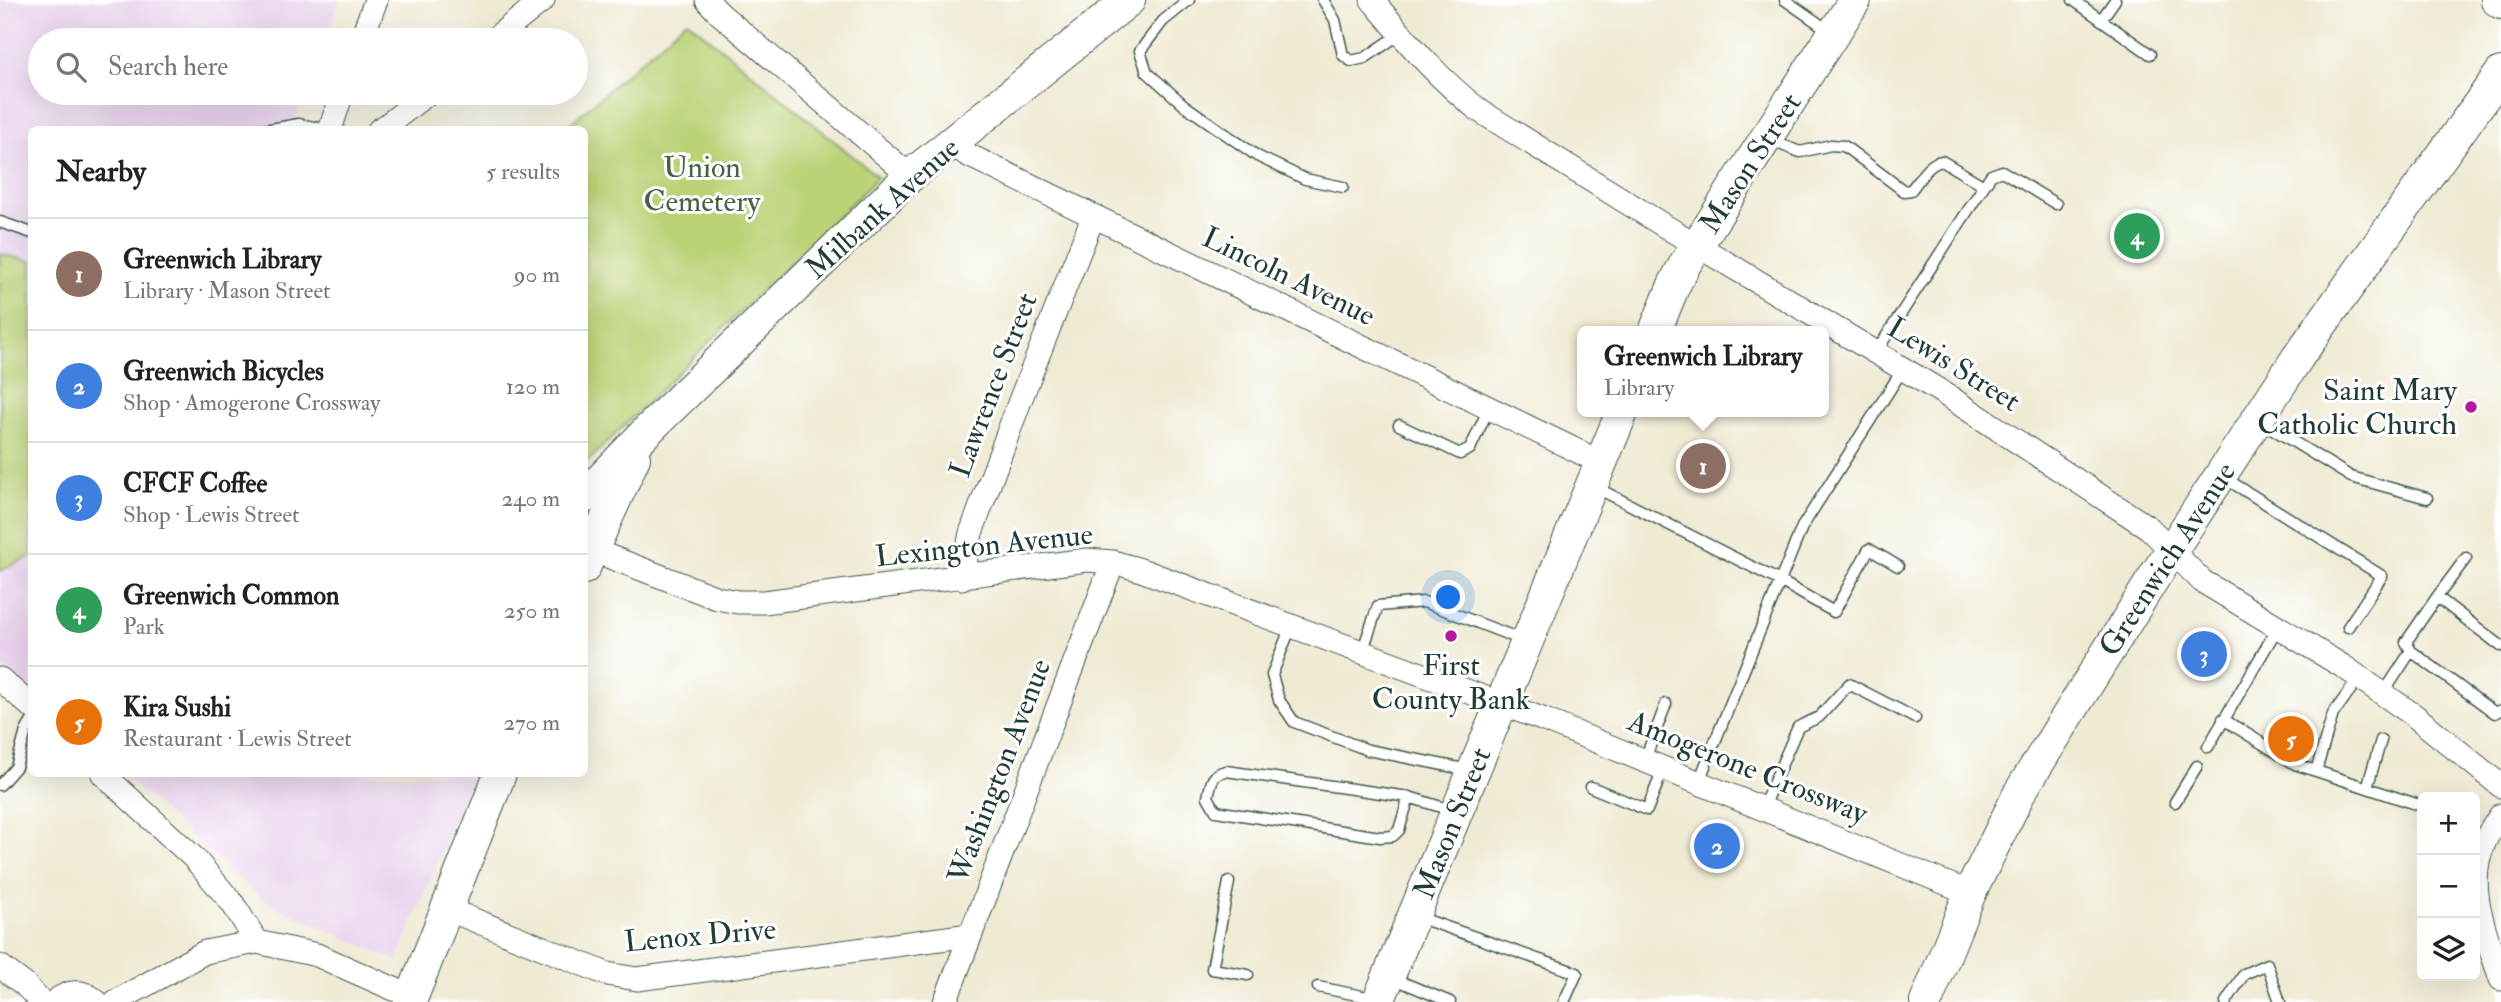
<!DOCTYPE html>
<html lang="en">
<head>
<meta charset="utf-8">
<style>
	:root { --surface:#fff; --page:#f2f2f2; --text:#222; --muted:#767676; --line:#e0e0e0; --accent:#b5179e }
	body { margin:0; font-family:"IM FELL Double Pica",serif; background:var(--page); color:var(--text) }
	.controls { position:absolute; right:21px; bottom:21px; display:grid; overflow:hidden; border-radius:10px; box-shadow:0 7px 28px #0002 }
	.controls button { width:63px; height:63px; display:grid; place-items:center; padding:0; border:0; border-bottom:2px solid var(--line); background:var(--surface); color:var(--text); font:35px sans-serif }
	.you { position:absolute; left:1449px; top:598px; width:24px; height:24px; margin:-18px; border:5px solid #fff; border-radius:50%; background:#1a73e8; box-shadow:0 0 0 10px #1a73e833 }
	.badge { display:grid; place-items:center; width:46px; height:46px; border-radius:50%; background:var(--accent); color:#fff; font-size:23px; font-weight:700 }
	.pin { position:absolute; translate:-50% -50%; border:4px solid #fff; box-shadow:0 2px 7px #0006 }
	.popup { position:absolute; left:1577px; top:326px; width:252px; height:91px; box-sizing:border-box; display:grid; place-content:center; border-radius:10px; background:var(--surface); filter:drop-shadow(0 2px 5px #0005); font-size:23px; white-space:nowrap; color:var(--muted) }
	.popup b { font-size:26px; color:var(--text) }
	.popup::after { content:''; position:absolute; left:50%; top:100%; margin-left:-14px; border:14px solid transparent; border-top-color:var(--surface) }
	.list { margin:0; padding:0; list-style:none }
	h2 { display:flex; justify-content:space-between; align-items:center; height:91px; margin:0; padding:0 28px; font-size:30px }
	h2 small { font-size:23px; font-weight:400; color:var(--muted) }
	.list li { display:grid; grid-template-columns:46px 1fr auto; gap:21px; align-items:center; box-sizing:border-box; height:112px; padding:0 28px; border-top:2px solid var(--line) }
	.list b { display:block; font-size:26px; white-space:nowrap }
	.list p { margin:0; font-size:23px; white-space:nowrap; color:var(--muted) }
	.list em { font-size:23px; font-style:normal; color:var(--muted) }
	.icon { flex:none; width:38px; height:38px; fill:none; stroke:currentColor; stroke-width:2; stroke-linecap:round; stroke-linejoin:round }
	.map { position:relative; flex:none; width:2501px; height:1002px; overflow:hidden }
	.search { position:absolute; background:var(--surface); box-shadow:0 7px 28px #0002; left:28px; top:28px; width:560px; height:77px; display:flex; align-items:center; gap:18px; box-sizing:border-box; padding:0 24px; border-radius:38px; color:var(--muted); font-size:26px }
	.panel { position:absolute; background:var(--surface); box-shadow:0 7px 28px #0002; left:28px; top:126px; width:560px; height:651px; border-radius:10px }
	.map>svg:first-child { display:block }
</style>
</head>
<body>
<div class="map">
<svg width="2501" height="1002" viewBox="0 0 2501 1002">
	<rect width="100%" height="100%" fill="#fff"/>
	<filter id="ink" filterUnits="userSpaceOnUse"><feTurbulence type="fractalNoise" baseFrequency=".0143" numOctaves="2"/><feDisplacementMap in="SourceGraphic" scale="14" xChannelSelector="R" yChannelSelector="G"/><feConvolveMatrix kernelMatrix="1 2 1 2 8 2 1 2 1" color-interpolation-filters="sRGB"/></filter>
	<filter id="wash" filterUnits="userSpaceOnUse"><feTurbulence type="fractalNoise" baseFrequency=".00686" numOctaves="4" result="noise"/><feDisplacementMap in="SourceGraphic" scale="28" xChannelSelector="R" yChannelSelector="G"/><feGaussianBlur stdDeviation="1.57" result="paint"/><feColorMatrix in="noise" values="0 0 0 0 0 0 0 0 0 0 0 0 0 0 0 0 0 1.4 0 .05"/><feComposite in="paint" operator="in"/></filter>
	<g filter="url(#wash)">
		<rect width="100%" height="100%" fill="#efead3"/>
		<path fill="#e9d2ed" d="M 0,0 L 340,0 L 325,40 L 40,40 L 40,93 L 305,93 L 292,129 L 32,130 L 31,692 L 0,664 Z
			M 122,774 L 473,774 L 397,961 L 266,902 Z"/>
		<path fill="#bbd276" stroke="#6d8855" stroke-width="2" d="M 687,20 L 878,177 L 585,464 L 584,130 L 564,129 Z
			M 0,254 L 32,261 L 31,556 L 0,571 Z"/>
	</g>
	<g filter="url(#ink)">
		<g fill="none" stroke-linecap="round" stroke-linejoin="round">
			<g stroke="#3e574c" stroke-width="13">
				<path id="lane" d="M 1189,0 L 1163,21 L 1140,51 L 1147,72 L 1184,105 L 1257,156 L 1305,179 L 1343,187
					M 1323,0 L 1335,20 L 1343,55 L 1351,61 L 1365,58 L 1400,34
					M 1785,0 L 1831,32
					M 2073,0 L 2150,54
					M 2101,20 L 2115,0
					M 265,130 L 299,124 L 329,130
					M 1769,140 L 1800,152 L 1831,145 L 1844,146 L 1904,191 L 1911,190 C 1920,179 1928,163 1942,161 L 1984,186
					M 0,222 L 32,233
					M 1876,352 L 1991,175 L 2002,171 L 2056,204
					M 2260,421 L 2351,477 L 2427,498
					M 1399,425 L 1460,454 L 1470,449 L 1489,408
					M 2223,477 L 2382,576 L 2348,627
					M 1595,487 L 1780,581 L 1834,612 L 1869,549 L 1898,566
					M 2437,597 L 2466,558
					M 1291,626 L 1272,675 L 1279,700 L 1294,722 L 1368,750 L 1469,770
					M 2501,646 L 2437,597 L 2406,642 L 2411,651 L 2495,713 L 2501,710
					M 1362,652 L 1378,606 L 1424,602 L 1525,641
					M 2383,694 L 2411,651
					M 2223,719 L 2295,764 L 2422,806
					M 2208,747 L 2278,627
					M 1645,759 L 1666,704
					M 2316,771 L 2333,714 L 2359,678
					M 1699,781 L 1802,527 L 1903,369
					M 0,785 L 16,767 L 26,731 L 32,721
					M 1591,787 L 1647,810 L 1664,767
					M 2367,788 L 2381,740
					M 1409,797 L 1399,830 L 1393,836 L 1380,837 L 1216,811 L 1208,797 C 1211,784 1211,774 1226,771 L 1409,797 L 1454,811
					M 2175,802 L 2197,766
					M 1763,807 L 1798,727 L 1819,717 L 1849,684 L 1915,718
					M 1229,882 L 1212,969 L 1248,975
					M 1415,916 L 1577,973 L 1564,1002
					M 1392,978 L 1450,1002
					M 1318,987 L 1377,999
					M 2226,1002 L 2244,974 L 2267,964 L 2280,1002"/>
			</g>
			<g stroke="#3e574c" stroke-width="25">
				<path id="street" d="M 707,0 L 719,13 L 910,176
					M 1372,0 C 1406,40 1438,79 1480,111 L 1663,225 L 1940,391 L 2149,528 L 2202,581 L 2344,667 L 2415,716 L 2501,786
					M 361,40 L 376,0
					M 493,40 L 543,0
					M 330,130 L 342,93
					M 379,130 L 387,125 L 428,93
					M 951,143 L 968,155 L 1602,463
					M 584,547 L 717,598 L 738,602 L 764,602 L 1087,560 L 1113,562 L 1141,570 L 1542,719 L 1970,893
					M 962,578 L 971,533 L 1021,398 L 1093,217
					M 0,679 L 32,707
					M 103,774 L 194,858 L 233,904 L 257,942
					M 2501,815 C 2495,824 2488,833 2484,843 C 2464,886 2487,937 2501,979
					M 447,909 L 607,974 L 637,979 L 970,935
					M 0,966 L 25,985 L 41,1002
					M 54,1002 C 68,990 83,989 97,1002
					M 115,1002 L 205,952 L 257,942 L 317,955 L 412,997
					M 945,1002 L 1113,562"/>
			</g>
			<g stroke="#3e574c" stroke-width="34">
				<path id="secondary" d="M 2497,0 L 2501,3
					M 1655,331 L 1674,285 L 1685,264 L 1855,0
					M 584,497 L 647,431 L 910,176 L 1129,0
					M 584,568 L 634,458
					M 410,1002 L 500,774
					M 1378,1002 L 1622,412
					M 1926,1002 L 1970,893 L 2020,792 L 2158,571 L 2298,357 L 2501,73"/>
			</g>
			<use href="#lane" stroke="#fff" stroke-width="10"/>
			<use href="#street" stroke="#fff" stroke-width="23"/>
			<use href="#secondary" stroke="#fff" stroke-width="32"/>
		</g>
	</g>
	<g fill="#b5179e" stroke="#fff" stroke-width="2.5">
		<circle cx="2471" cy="407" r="7"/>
		<circle cx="1451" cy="636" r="7"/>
	</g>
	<g text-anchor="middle" stroke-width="6" stroke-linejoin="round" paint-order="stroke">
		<g font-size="30" fill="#1f3d34" stroke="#fff">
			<text transform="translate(1750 163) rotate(-57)" y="10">Mason Street</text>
			<text transform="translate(882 208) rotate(-42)" y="10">Milbank Avenue</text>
			<text transform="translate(1289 276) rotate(26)" y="10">Lincoln Avenue</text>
			<text transform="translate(1954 364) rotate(32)" y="10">Lewis Street</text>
			<text transform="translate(993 385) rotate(-69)" y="10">Lawrence Street</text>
			<text transform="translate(984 545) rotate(-6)" y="10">Lexington Avenue</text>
			<text transform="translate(2167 559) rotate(-57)" y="10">Greenwich Avenue</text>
			<text transform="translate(1748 767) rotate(22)" y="10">Amogerone Crossway</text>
			<text transform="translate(999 771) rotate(-69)" y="10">Washington Avenue</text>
			<text transform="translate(1452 823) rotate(-68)" y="10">Mason Street</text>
			<text transform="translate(700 935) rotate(-5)" y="10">Lenox Drive</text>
		</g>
		<g font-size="30" fill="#466244" stroke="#fff">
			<text x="702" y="177">Union<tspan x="702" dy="34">Cemetery</tspan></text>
		</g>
		<g font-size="30" fill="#1f3d34" stroke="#fff" text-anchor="end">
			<text x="2457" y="400">Saint Mary<tspan x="2457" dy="34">Catholic Church</tspan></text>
			<text x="1451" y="675" text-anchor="middle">First<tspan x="1451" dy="34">County Bank</tspan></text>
		</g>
	</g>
</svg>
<div class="controls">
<button>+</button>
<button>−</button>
<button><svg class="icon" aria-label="layers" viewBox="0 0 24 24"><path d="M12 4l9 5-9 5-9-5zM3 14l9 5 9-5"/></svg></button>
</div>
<div class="you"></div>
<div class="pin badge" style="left:1703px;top:466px;background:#8d6e63">1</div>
<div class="popup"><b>Greenwich Library</b>Library</div>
<div class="pin badge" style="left:1717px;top:846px;background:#3f7fe0">2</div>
<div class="pin badge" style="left:2204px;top:654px;background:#3f7fe0">3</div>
<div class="pin badge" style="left:2137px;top:236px;background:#2e9e5b">4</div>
<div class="pin badge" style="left:2291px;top:739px;background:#e8710a">5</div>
<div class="search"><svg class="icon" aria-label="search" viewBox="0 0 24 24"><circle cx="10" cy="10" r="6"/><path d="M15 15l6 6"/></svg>Search here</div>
<section class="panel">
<h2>Nearby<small>5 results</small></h2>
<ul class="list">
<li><span class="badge" style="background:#8d6e63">1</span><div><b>Greenwich Library</b><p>Library · Mason Street</p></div><em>90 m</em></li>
<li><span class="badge" style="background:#3f7fe0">2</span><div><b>Greenwich Bicycles</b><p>Shop · Amogerone Crossway</p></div><em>120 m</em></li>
<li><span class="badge" style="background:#3f7fe0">3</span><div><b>CFCF Coffee</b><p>Shop · Lewis Street</p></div><em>240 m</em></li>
<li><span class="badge" style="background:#2e9e5b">4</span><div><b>Greenwich Common</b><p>Park</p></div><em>250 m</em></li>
<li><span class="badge" style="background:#e8710a">5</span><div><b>Kira Sushi</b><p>Restaurant · Lewis Street</p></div><em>270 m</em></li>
</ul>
</section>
</div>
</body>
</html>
